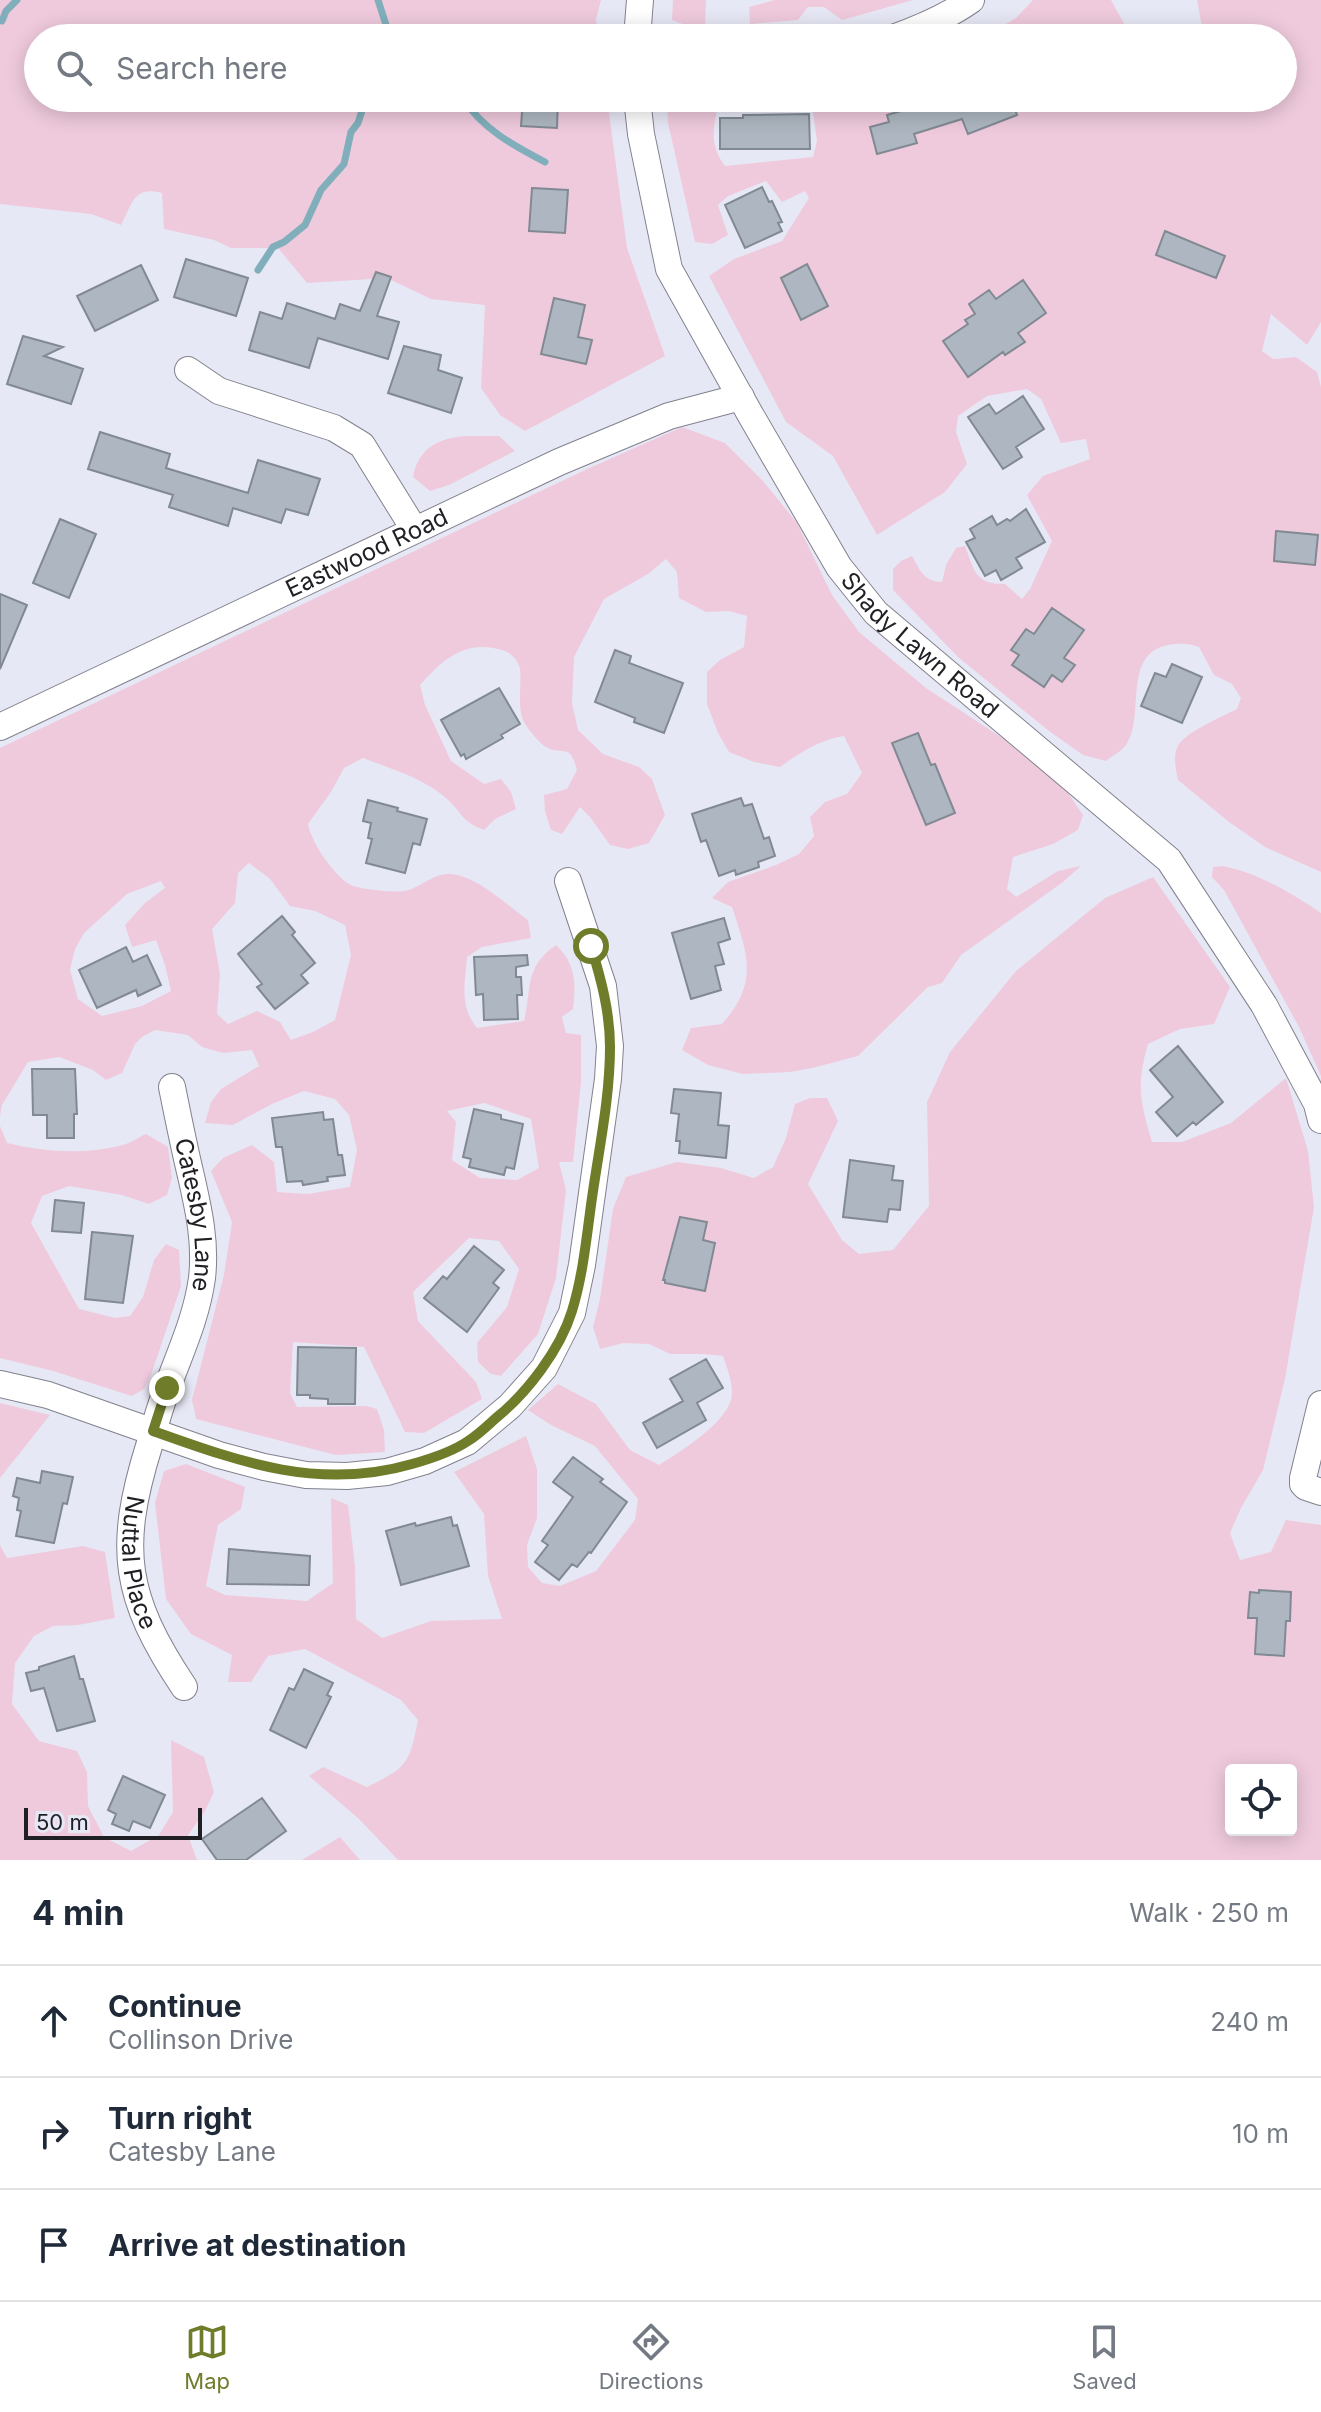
<!DOCTYPE html>
<html lang="en">
<head>
<meta charset="utf-8">
<style>
	:root { --surface:#fff; --page:#f6f6f7; --text:#1f2937; --muted:#747a83; --line:#e0e1e3; --accent:#6f7d2b }
	body { margin:0; font-family:Inter,sans-serif; background:var(--page); color:var(--text) }
	.controls { position:absolute; right:24px; bottom:24px; display:grid; overflow:hidden; border-radius:8px; box-shadow:0 4px 20px #0003 }
	.controls button { width:72px; height:72px; display:grid; place-items:center; padding:0; border:0; border-bottom:2px solid var(--line); background:var(--surface); color:var(--text); font:40px sans-serif }
	.scale { position:absolute; left:24px; bottom:20px; width:178px; box-sizing:border-box; padding-left:8px; border:4px solid #1f1f24; border-top:0; font-size:22px; line-height:28px; white-space:nowrap; color:#1f1f24; -webkit-text-stroke:6px #e7e8f5; paint-order:stroke }
	.stop { position:absolute; width:24px; height:24px; margin:-18px; border:6px solid #6f7d2b; border-radius:50%; background:#fff }
	.stop.end { background:#6f7d2b; border-color:#fff; box-shadow:0 2px 8px #0008 }
	.list { margin:0; padding:0; list-style:none }
	h2 { display:flex; justify-content:space-between; align-items:center; height:104px; margin:0; padding:0 32px; font-size:34px }
	h2 small { font-size:26px; font-weight:400; color:var(--muted) }
	.list li { display:grid; grid-template-columns:52px 1fr auto; gap:24px; align-items:center; box-sizing:border-box; height:112px; padding:0 32px; border-top:2px solid var(--line) }
	.list b { display:block; font-size:30px; white-space:nowrap }
	.list p { margin:0; font-size:26px; white-space:nowrap; color:var(--muted) }
	.list em { font-size:26px; font-style:normal; color:var(--muted) }
	.icon { flex:none; width:44px; height:44px; fill:none; stroke:currentColor; stroke-width:2; stroke-linecap:round; stroke-linejoin:round }
	.map { position:relative; flex:none; width:1321px; height:1860px; overflow:hidden }
	.search { position:absolute; background:var(--surface); box-shadow:0 4px 20px #0003; left:24px; right:24px; top:24px; height:88px; display:flex; align-items:center; gap:20px; box-sizing:border-box; padding:0 28px; border-radius:44px; color:var(--muted); font-size:30px }
	.sheet { height:440px; background:var(--surface) }
	nav { display:flex; justify-content:space-around; align-items:center; box-sizing:border-box; height:112px; border-top:2px solid var(--line); background:var(--surface); font-size:22px; color:var(--muted) }
	nav a { display:grid; justify-items:center; gap:4px }
	nav .on { color:var(--accent) }
	.map>svg:first-child { display:block }
</style>
</head>
<body>
<div class="map">
<svg width="1321" height="1860" viewBox="0 0 1321 1860">
	<rect width="100%" height="100%" fill="#e7e8f5"/>
	<path fill="#efcadd" fill-rule="evenodd" d="M 0,0 L 601,0 L 596,19 L 598,38 L 38,38 L 38,98 L 607,98 L 627,248 L 665,356 L 525,431 L 500,415 L 481,388 L 485,305 L 431,299 L 387,278 L 307,283 L 278,248 L 231,248 L 214,240 L 164,229 L 162,193 C 134,185 132,204 121,225 L 91,214 L 0,204 Z
		M 673,0 L 706,0 L 705,26 L 699,30 L 672,20 Z
		M 775,0 L 913,0 L 842,20 L 824,7 L 808,7 L 798,20 L 750,24 L 749,7 Z
		M 1033,0 L 1111,0 L 1132,38 L 982,38 L 1016,18 Z
		M 1197,0 L 1321,0 L 1321,322 L 1307,345 L 1271,314 L 1262,351 L 1273,359 L 1296,357 L 1317,372 L 1321,387 L 1321,872 L 1265,847 L 1229,822 L 1178,780 C 1176,770 1173,758 1177,748 C 1182,733 1222,717 1237,709 L 1241,698 L 1232,684 L 1214,675 L 1199,647 C 1188,643 1180,643 1168,645 C 1121,654 1146,718 1126,745 C 1122,751 1112,756 1106,761 L 1083,755 L 1049,731 L 959,658 L 893,590 L 893,569 L 901,561 L 912,556 C 920,570 924,582 942,582 L 946,565 L 956,548 L 965,546 C 975,572 975,584 1005,584 L 1022,599 L 1030,589 L 1052,541 L 1027,495 L 1043,476 L 1090,459 L 1086,439 L 1061,443 L 1041,399 L 1027,389 L 987,396 L 958,416 L 956,432 L 967,464 L 945,492 L 877,535 L 833,456 L 786,422 L 709,276 L 734,259 L 782,241 L 809,198 L 805,191 L 782,202 L 766,181 L 728,196 L 718,205 L 728,235 L 712,244 L 695,242 L 668,123 L 667,98 L 772,98 L 766,105 L 717,108 C 713,131 710,146 725,166 L 813,157 L 817,141 L 811,98 L 1283,98 L 1283,38 L 1204,38 Z
		M 682,427 L 725,443 L 763,481 L 797,523 L 832,595 L 859,632 L 926,688 L 1053,771 L 1083,815 L 1078,830 L 1053,844 L 1013,857 L 1007,889 L 1016,897 L 1058,871 L 1081,866 L 1063,882 L 961,955 L 942,983 L 928,987 L 858,1056 L 812,1068 L 790,1072 L 743,1074 L 708,1065 L 682,1050 L 691,1028 L 722,1024 C 759,982 748,956 732,907 L 712,898 L 728,882 L 776,865 L 799,854 L 814,836 L 810,817 L 825,802 L 847,794 L 862,773 L 844,736 C 819,740 801,752 780,767 L 754,762 L 729,752 L 718,733 L 707,704 L 707,672 L 720,660 L 744,647 L 747,616 L 729,611 L 706,612 L 679,598 L 677,572 L 666,559 L 648,574 L 604,599 L 574,657 L 572,703 L 578,730 L 603,754 L 639,767 L 652,779 L 665,815 L 649,843 L 628,849 L 610,845 L 590,817 L 580,807 L 562,834 L 551,830 L 545,811 L 544,795 L 567,789 L 577,770 C 569,741 564,757 546,747 C 540,744 529,730 525,724 C 516,708 522,686 520,669 C 518,660 512,654 505,651 C 467,638 444,658 420,685 L 425,705 L 451,761 L 484,784 L 501,779 L 511,792 L 516,809 L 495,819 L 484,830 C 460,821 464,814 447,799 C 424,778 391,769 363,758 L 344,768 L 331,792 L 308,824 C 311,842 333,874 349,884 C 356,889 395,893 404,891 C 419,889 433,873 449,874 C 475,874 508,906 528,920 L 531,938 L 482,947 L 467,957 C 465,985 459,1005 477,1028 L 524,1021 C 532,988 524,967 556,945 C 576,964 576,983 573,1009 L 562,1017 L 566,1033 L 581,1035 L 581,1082 L 573,1162 L 559,1162 L 566,1190 L 556,1278 L 538,1334 L 501,1376 L 491,1374 L 478,1362 L 477,1343 L 507,1307 L 519,1269 L 499,1241 L 469,1238 L 413,1292 L 418,1321 L 476,1382 L 482,1399 L 424,1433 L 405,1432 L 364,1347 L 293,1342 L 290,1393 L 297,1407 L 366,1406 L 377,1409 L 384,1430 L 385,1452 L 336,1455 L 196,1419 L 192,1400 L 224,1275 L 232,1222 L 211,1171 L 223,1158 L 252,1145 L 274,1162 L 277,1192 L 308,1194 L 350,1187 L 357,1150 L 349,1115 L 335,1099 L 304,1091 L 272,1104 L 233,1125 L 205,1123 L 211,1102 L 221,1089 L 259,1066 L 252,1050 L 223,1053 L 202,1047 L 188,1035 L 155,1030 L 142,1037 L 135,1044 L 122,1073 L 106,1080 L 93,1070 L 59,1057 L 28,1062 L 2,1105 L 0,1116 L 0,748 L 585,470 ZM 249,863 L 270,879 L 290,906 L 315,911 L 345,925 L 351,955 L 335,1020 L 313,1032 L 291,1040 L 280,1022 L 257,1011 L 228,1024 L 217,1014 L 220,974 L 212,929 L 235,903 L 238,873 ZM 161,881 L 165,888 L 145,903 L 125,925 L 132,947 L 156,940 L 165,965 L 171,991 L 142,1006 L 102,1016 L 78,999 L 70,970 L 75,949 L 84,933 L 127,894 ZM 484,1103 L 531,1119 L 539,1168 L 517,1180 L 480,1178 L 452,1160 L 456,1122 L 447,1111 Z
		M 465,436 L 499,436 L 515,451 L 449,485 L 430,491 L 413,477 C 418,449 438,438 465,436 Z
		M 1223,866 C 1260,874 1290,892 1321,913 L 1321,1076 L 1299,1027 L 1224,890 L 1212,877 L 1213,867 Z
		M 1153,877 L 1230,987 L 1214,1024 L 1180,1029 L 1148,1044 C 1136,1085 1140,1101 1152,1142 L 1182,1142 L 1231,1123 L 1286,1078 L 1308,1151 L 1314,1207 L 1285,1379 L 1263,1470 L 1241,1508 L 1230,1533 L 1240,1560 L 1271,1552 L 1286,1520 L 1321,1525 L 1321,1860 L 398,1860 L 359,1819 L 309,1776 L 323,1767 L 367,1787 C 408,1767 409,1764 418,1720 L 401,1700 L 305,1649 L 268,1656 L 251,1682 L 228,1682 L 232,1655 L 191,1634 L 166,1599 L 155,1503 L 164,1471 L 186,1464 L 245,1487 L 241,1509 L 218,1525 L 206,1586 L 225,1595 L 307,1601 L 333,1583 L 331,1498 L 348,1505 L 355,1566 L 356,1619 L 382,1638 L 431,1621 L 502,1619 L 488,1576 L 484,1514 L 454,1472 L 526,1436 L 537,1469 L 537,1518 L 527,1545 L 528,1567 L 542,1583 L 560,1586 L 596,1571 L 635,1520 L 638,1499 L 595,1446 L 551,1425 L 528,1410 L 558,1384 L 596,1404 L 630,1450 L 659,1465 C 680,1452 732,1420 732,1393 C 732,1380 727,1368 723,1356 L 704,1354 L 670,1354 L 649,1344 L 623,1343 L 600,1349 L 593,1327 L 600,1299 L 613,1209 L 626,1177 L 677,1162 L 721,1168 L 754,1178 L 773,1167 L 786,1138 L 795,1104 L 810,1098 L 827,1098 L 838,1121 L 808,1184 L 842,1240 L 859,1254 L 893,1250 L 929,1206 L 927,1102 L 950,1052 L 1016,971 L 1105,898 ZM 1231,1770 L 1291,1770 L 1291,1830 L 1231,1830 Z
		M 0,1126 L 7,1143 C 44,1152 85,1155 123,1145 C 131,1143 139,1137 146,1134 L 168,1147 L 172,1178 L 167,1195 L 149,1204 L 122,1195 L 69,1186 L 42,1196 L 31,1223 L 79,1309 L 115,1318 L 130,1316 L 143,1297 L 154,1260 L 166,1244 L 179,1250 L 181,1286 L 151,1375 L 144,1389 L 132,1396 L 53,1371 L 0,1358 Z
		M 0,1403 L 50,1415 L 0,1478 Z
		M 0,1545 L 7,1558 L 83,1546 L 105,1552 L 115,1618 L 78,1625 L 53,1626 L 34,1636 L 15,1663 L 12,1704 L 39,1741 L 77,1751 L 87,1772 L 88,1806 L 104,1837 L 131,1851 L 159,1835 L 173,1812 L 171,1740 L 204,1757 L 214,1792 L 205,1811 L 188,1835 L 197,1860 L 0,1860 Z
		M 340,1837 L 360,1860 L 302,1860 Z"/>
	<g fill="none" stroke-linecap="round" stroke-linejoin="round">
		<path stroke="#80afbb" stroke-width="7" d="M 378,0 L 387,28 L 396,38
			M 2,21 L 6,11 L 17,0
			M 463,98 C 481,128 514,146 545,162
			M 258,270 L 273,247 L 284,242 L 305,225 L 321,190 L 344,164 L 351,132 L 358,123 L 366,98"/>
	</g>
	<path fill="#aeb7c1" stroke="#818a93" stroke-width="2" d="M 523,98 L 558,98 L 557,128 L 521,126 Z
		M 954,98 L 1011,98 L 1017,115 L 968,134 L 962,119 L 914,134 L 917,143 L 877,154 L 870,127 L 889,122 L 887,115 L 932,102 L 933,106 Z
		M 809,114 L 810,149 L 720,149 L 720,118 L 743,118 L 743,115 Z
		M 762,187 L 769,202 L 772,201 L 782,222 L 778,223 L 782,231 L 745,248 L 725,205 Z
		M 532,188 L 568,190 L 565,233 L 529,231 Z
		M 1165,231 L 1225,256 L 1216,278 L 1156,255 Z
		M 186,259 L 248,278 L 236,316 L 174,297 Z
		M 807,264 L 828,306 L 801,320 L 781,278 Z
		M 141,265 L 158,300 L 95,331 L 77,296 Z
		M 376,272 L 391,277 L 377,316 L 399,322 L 388,359 L 318,338 L 309,368 L 249,350 L 260,312 L 282,319 L 287,303 L 335,319 L 340,304 L 360,311 Z
		M 1023,280 L 1046,313 L 1018,333 L 1025,342 L 1005,355 L 1003,352 L 968,377 L 943,341 L 968,324 L 965,320 L 975,314 L 969,304 L 989,290 L 996,299 Z
		M 554,298 L 585,305 L 578,337 L 592,340 L 586,364 L 541,354 Z
		M 23,336 L 63,347 L 44,356 L 83,369 L 71,404 L 7,384 Z
		M 404,346 L 441,355 L 438,370 L 462,378 L 451,413 L 388,393 Z
		M 1023,396 L 1044,429 L 1016,447 L 1022,457 L 1003,469 L 968,417 L 989,404 L 996,414 Z
		M 100,432 L 170,454 L 166,468 L 248,493 L 258,460 L 320,479 L 308,515 L 286,509 L 281,523 L 233,508 L 228,526 L 169,507 L 173,495 L 88,469 Z
		M 1026,509 L 1045,542 L 1016,558 L 1022,568 L 1001,580 L 996,570 L 985,576 L 966,542 L 975,538 L 970,529 L 992,516 L 997,525 L 1007,519 L 1010,521 Z
		M 60,519 L 96,534 L 69,598 L 33,583 Z
		M 1276,531 L 1318,535 L 1315,565 L 1274,561 Z
		M 0,594 L 27,605 L 0,669 Z
		M 1052,608 L 1084,630 L 1064,658 L 1075,665 L 1062,682 L 1052,675 L 1044,687 L 1012,665 L 1019,655 L 1011,650 L 1026,629 L 1034,634 Z
		M 615,650 L 631,656 L 629,663 L 683,683 L 664,733 L 634,722 L 635,718 L 595,702 Z
		M 1172,664 L 1202,677 L 1182,723 L 1141,706 L 1155,673 L 1166,677 Z
		M 499,688 L 520,724 L 501,735 L 503,738 L 466,759 L 464,754 L 461,756 L 441,720 Z
		M 918,733 L 931,765 L 935,764 L 955,813 L 926,825 L 892,743 Z
		M 741,798 L 744,806 L 752,804 L 764,839 L 769,837 L 775,856 L 758,862 L 759,867 L 736,875 L 735,870 L 719,876 L 706,840 L 701,842 L 692,814 Z
		M 368,800 L 398,808 L 397,811 L 427,819 L 420,845 L 413,843 L 405,873 L 366,863 L 372,839 L 368,838 L 371,823 L 363,821 Z
		M 282,916 L 295,932 L 292,935 L 315,963 L 301,975 L 308,983 L 275,1009 L 257,987 L 262,984 L 238,954 Z
		M 724,918 L 730,939 L 718,943 L 724,964 L 715,966 L 721,990 L 691,999 L 672,933 Z
		M 126,947 L 133,962 L 147,955 L 161,985 L 138,996 L 136,990 L 97,1008 L 79,970 Z
		M 527,955 L 528,965 L 516,967 L 516,977 L 521,977 L 522,995 L 517,995 L 518,1019 L 484,1020 L 483,994 L 476,995 L 474,957 Z
		M 1178,1046 L 1223,1102 L 1196,1125 L 1193,1122 L 1177,1136 L 1156,1112 L 1173,1097 L 1150,1070 Z
		M 32,1069 L 75,1069 L 77,1114 L 74,1114 L 74,1138 L 47,1138 L 47,1115 L 33,1115 Z
		M 674,1089 L 721,1093 L 718,1125 L 729,1126 L 726,1158 L 679,1153 L 680,1141 L 676,1141 L 679,1114 L 671,1113 Z
		M 474,1109 L 501,1115 L 501,1119 L 523,1124 L 514,1169 L 506,1167 L 504,1175 L 469,1167 L 471,1159 L 463,1157 Z
		M 323,1112 L 324,1120 L 333,1119 L 338,1155 L 342,1155 L 345,1175 L 327,1177 L 328,1181 L 303,1185 L 302,1181 L 287,1182 L 282,1147 L 276,1147 L 272,1118 Z
		M 850,1160 L 894,1166 L 892,1180 L 903,1181 L 900,1210 L 889,1209 L 887,1222 L 843,1217 Z
		M 55,1200 L 84,1203 L 81,1233 L 52,1231 Z
		M 680,1217 L 707,1222 L 703,1240 L 715,1243 L 705,1291 L 665,1283 L 665,1280 L 663,1280 Z
		M 92,1232 L 133,1236 L 123,1303 L 85,1299 Z
		M 474,1246 L 504,1270 L 493,1283 L 499,1288 L 467,1332 L 424,1298 L 443,1276 L 447,1279 Z
		M 298,1347 L 356,1348 L 355,1404 L 328,1404 L 328,1399 L 310,1398 L 310,1395 L 297,1395 Z
		M 706,1359 L 723,1388 L 697,1403 L 706,1420 L 657,1448 L 643,1423 L 683,1401 L 670,1379 Z
		M 573,1457 L 603,1479 L 600,1482 L 627,1502 L 591,1553 L 589,1552 L 577,1567 L 572,1564 L 559,1580 L 535,1562 L 548,1545 L 542,1541 L 573,1497 L 553,1482 Z
		M 42,1471 L 73,1477 L 67,1504 L 63,1503 L 54,1543 L 16,1536 L 21,1511 L 17,1510 L 19,1498 L 13,1496 L 17,1478 L 40,1483 Z
		M 451,1517 L 453,1526 L 457,1525 L 469,1566 L 401,1585 L 386,1531 L 415,1523 L 416,1526 Z
		M 229,1549 L 310,1556 L 309,1585 L 227,1584 Z
		M 1259,1590 L 1291,1592 L 1290,1621 L 1286,1621 L 1284,1656 L 1255,1654 L 1257,1618 L 1248,1618 L 1250,1592 L 1259,1593 Z
		M 74,1656 L 80,1679 L 83,1679 L 95,1721 L 57,1731 L 44,1688 L 31,1691 L 26,1673 L 39,1670 L 39,1667 Z
		M 304,1669 L 333,1683 L 327,1695 L 331,1697 L 306,1748 L 270,1730 L 289,1688 L 294,1690 Z
		M 123,1776 L 165,1795 L 150,1828 L 133,1821 L 129,1831 L 112,1824 L 116,1814 L 108,1810 Z
		M 262,1798 L 286,1831 L 246,1860 L 217,1860 L 202,1839 Z"/>
	<g fill="none" stroke-linecap="round" stroke-linejoin="round">
		<g stroke="#81828d" stroke-width="28">
			<g id="street">
				<path d="M 637,38 L 640,0"/>
				<path d="M 893,38 C 921,28 947,17 971,0"/>
				<path id="s1" d="M 637,98 L 641,134 L 669,269 L 750,414 L 839,567 L 876,613 L 1169,860 L 1264,1005 L 1317,1104 L 1321,1120"/>
				<path d="M 188,370 L 219,391 L 334,428 L 362,445 L 414,529"/>
				<path id="s2" d="M 0,727 L 559,462 L 669,416 L 741,397"/>
				<path id="s3" d="M 172,1087 C 178,1117 184,1147 191,1176 C 199,1211 206,1243 202,1278 C 197,1315 182,1348 169,1383 C 161,1403 155,1425 149,1446 C 117,1549 124,1597 184,1687"/>
				<path d="M 0,1384 L 48,1395 L 219,1455 L 264,1467 L 306,1475 L 347,1476 L 387,1472 L 425,1461 L 467,1442 L 510,1406 L 544,1368 L 572,1313 L 582,1265 L 608,1079 L 610,1046 L 603,986 L 568,881"/>
				<path d="M 1321,1404 L 1303,1478 L 1303,1484 L 1306,1487 L 1321,1492"/>
			</g>
		</g>
		<use href="#street" stroke="#fff" stroke-width="26"/>
	</g>
	<g fill="none" stroke-linecap="round" stroke-linejoin="round">
		<path stroke="#6f7d2b" stroke-width="10" d="M 167,1388 L 153,1431 C 240,1462 319,1491 412,1464 C 430,1459 452,1452 468,1441 C 478,1435 487,1426 496,1418 C 527,1393 560,1350 572,1311 C 584,1272 587,1231 593,1191 C 600,1144 610,1095 610,1047 C 610,1012 601,979 591,946"/>
	</g>
	<g text-anchor="middle" stroke-width="6" stroke-linejoin="round" paint-order="stroke">
		<g font-size="24" fill="#1f1f24" stroke="#e7e8f5">
			<text dy="8" stroke="none"><textPath href="#s2" startOffset="406">Eastwood Road</textPath></text>
			<text dy="8" stroke="none"><textPath href="#s1" startOffset="630">Shady Lawn Road</textPath></text>
			<text dy="8" stroke="none"><textPath href="#s3" startOffset="130">Catesby Lane</textPath></text>
			<text dy="8" stroke="none"><textPath href="#s3" startOffset="490">Nuttal Place</textPath></text>
		</g>
	</g>
</svg>
<div class="controls">
<button><svg class="icon" aria-label="locate" viewBox="0 0 24 24"><circle cx="12" cy="12" r="6"/><path d="M12 2v4M12 18v4M2 12h4M18 12h4"/></svg></button>
</div>
<div class="scale">50 m</div>
<div class="stop" style="left:591px;top:946px"></div>
<div class="stop end" style="left:167px;top:1388px"></div>
<div class="search"><svg class="icon" aria-label="search" viewBox="0 0 24 24"><circle cx="10" cy="10" r="6"/><path d="M15 15l6 6"/></svg>Search here</div>
</div>
<section class="sheet">
<h2>4 min<small>Walk · 250 m</small></h2>
<ul class="list">
<li><svg class="icon" aria-label="ahead" viewBox="0 0 24 24"><path d="M12 20V5M6 11l6-6 6 6"/></svg><div><b>Continue</b><p>Collinson Drive</p></div><em>240 m</em></li>
<li><svg class="icon" aria-label="right" viewBox="0 0 24 24"><path d="M7 20v-9h11M14 6l5 5-5 5"/></svg><div><b>Turn right</b><p>Catesby Lane</p></div><em>10 m</em></li>
<li><svg class="icon" aria-label="arrive" viewBox="0 0 24 24"><path d="M6 21V4h12l-3 4 3 4H6"/></svg><div><b>Arrive at destination</b></div></li>
</ul>
</section>
<nav>
<a class="on"><svg class="icon" aria-label="map" viewBox="0 0 24 24"><path d="M3 6l6-2 6 2 6-2v14l-6 2-6-2-6 2zM9 4v14M15 6v14"/></svg>Map</a>
<a><svg class="icon" aria-label="directions" viewBox="0 0 24 24"><path d="M12 3l9 9-9 9-9-9zM9 14v-3h6M13 9l2 2-2 2"/></svg>Directions</a>
<a><svg class="icon" aria-label="saved" viewBox="0 0 24 24"><path d="M7 4h10v16l-5-4-5 4z"/></svg>Saved</a>
</nav>
</body>
</html>
